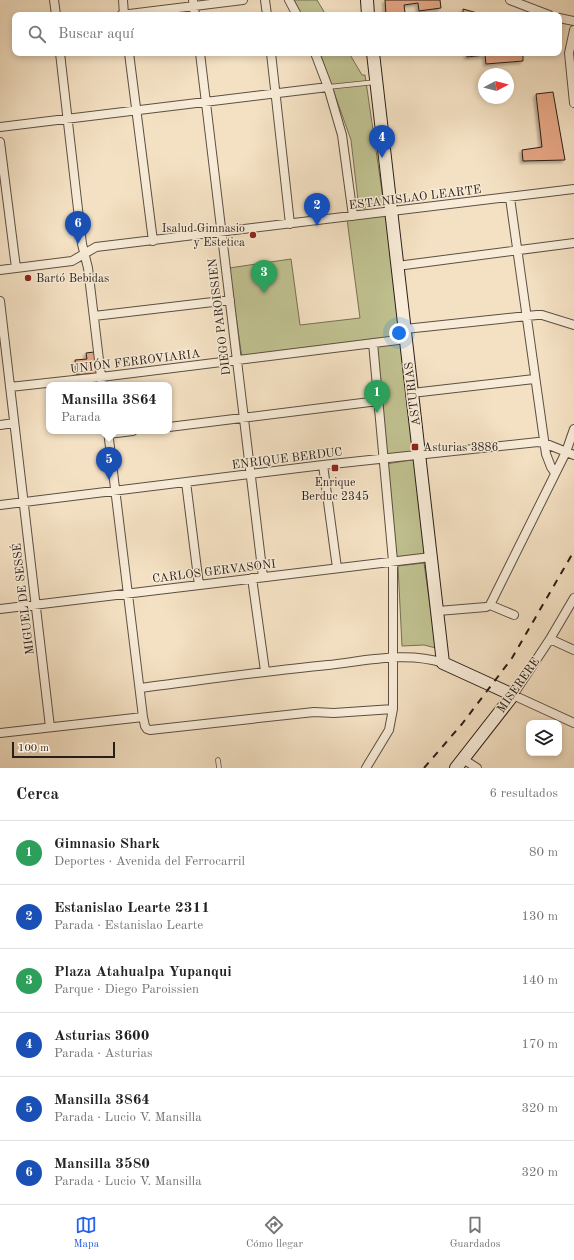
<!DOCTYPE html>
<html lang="es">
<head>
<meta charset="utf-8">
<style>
	:root { --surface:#fff; --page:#f6f6f6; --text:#222; --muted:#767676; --line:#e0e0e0; --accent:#2563eb }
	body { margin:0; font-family:"Old Standard TT",serif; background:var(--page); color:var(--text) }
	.controls { position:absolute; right:12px; bottom:12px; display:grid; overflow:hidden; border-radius:8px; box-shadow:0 2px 6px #0003 }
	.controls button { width:36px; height:36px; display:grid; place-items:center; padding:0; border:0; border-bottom:1px solid var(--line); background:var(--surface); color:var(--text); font:20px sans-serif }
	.compass { position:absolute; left:478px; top:68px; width:36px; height:36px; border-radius:50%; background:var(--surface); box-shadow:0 2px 6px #0003; rotate:83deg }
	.scale { position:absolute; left:12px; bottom:10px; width:103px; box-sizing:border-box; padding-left:4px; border:2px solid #2a1e18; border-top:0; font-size:11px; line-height:14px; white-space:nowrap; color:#2a1e18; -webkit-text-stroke:3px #f8ecd8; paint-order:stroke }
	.you { position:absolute; left:399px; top:333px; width:14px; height:14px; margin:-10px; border:3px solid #fff; border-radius:50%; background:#1a73e8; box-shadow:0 0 0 6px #1a73e833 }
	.badge { display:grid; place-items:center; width:26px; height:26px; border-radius:50%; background:var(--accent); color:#fff; font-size:13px; font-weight:700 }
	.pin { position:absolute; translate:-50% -33px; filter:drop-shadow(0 1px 2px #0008) }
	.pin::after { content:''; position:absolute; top:21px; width:14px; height:12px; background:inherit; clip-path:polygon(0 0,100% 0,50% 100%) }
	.popup { position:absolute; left:46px; top:382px; width:126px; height:52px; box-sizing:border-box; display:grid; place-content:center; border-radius:8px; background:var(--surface); filter:drop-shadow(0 1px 3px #0005); font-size:13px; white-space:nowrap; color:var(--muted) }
	.popup b { font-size:15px; color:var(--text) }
	.popup::after { content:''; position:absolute; left:50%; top:100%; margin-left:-8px; border:8px solid transparent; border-top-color:var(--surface) }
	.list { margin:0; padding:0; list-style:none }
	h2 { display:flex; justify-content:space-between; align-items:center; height:52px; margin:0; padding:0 16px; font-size:17px }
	h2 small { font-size:13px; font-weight:400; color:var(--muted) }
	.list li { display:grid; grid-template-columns:26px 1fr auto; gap:12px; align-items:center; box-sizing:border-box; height:64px; padding:0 16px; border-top:1px solid var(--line) }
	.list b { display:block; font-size:15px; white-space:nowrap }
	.list p { margin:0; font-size:13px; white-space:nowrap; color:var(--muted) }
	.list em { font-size:13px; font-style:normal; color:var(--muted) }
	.icon { flex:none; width:22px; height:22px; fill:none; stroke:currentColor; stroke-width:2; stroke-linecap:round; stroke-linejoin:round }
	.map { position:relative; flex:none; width:574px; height:768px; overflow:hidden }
	.search { position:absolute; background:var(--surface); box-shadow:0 2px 6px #0003; left:12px; right:12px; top:12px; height:44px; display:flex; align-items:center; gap:10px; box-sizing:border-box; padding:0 14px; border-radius:8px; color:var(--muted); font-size:15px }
	.sheet { height:436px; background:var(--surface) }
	nav { display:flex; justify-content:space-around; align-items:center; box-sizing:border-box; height:56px; border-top:1px solid var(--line); background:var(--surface); font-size:11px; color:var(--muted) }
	nav a { display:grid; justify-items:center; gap:2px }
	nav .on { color:var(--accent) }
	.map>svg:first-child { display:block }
</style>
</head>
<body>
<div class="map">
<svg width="574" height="768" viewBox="0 0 574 768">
	<defs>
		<filter id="shadow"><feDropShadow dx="-2.5" dy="2.5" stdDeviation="1" flood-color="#0004"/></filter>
	</defs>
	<rect width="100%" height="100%" fill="#f4e1c3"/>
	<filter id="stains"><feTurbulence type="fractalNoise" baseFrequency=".005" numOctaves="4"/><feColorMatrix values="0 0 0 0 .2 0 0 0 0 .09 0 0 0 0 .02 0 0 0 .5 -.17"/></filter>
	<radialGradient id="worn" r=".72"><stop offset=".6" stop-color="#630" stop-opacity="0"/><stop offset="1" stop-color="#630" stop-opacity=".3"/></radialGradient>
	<path fill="#c0c190" stroke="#757054" d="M 293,0 L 317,0 L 326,15 L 301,15 Z
		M 320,53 L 349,53 L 362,75 L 365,75 L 384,205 L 359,209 L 351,140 Z
		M 390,214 L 404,338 L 242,358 L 229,268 L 291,259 L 300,325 L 360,318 L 347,219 Z
		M 404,341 L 417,451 L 385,456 L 374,345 Z
		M 418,459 L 428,555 L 395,559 L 386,464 Z
		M 424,563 L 436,648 L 424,645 L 402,646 L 398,566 Z"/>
	<path fill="#e8a886" stroke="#2a1e18" filter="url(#shadow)" d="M 385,0 L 440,0 L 441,8 L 419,11 L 418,3 L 404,5 L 405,13 L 398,15 L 386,15 Z
		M 463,9 L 481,14 L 481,15 L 463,15 Z
		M 467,53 L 523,53 L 523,61 L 486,64 L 485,55 L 467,57 Z
		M 553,92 L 565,160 L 523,161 L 522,150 L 542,147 L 536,94 Z
		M 94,352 L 97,373 L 77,375 L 75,360 L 87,359 L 86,353 Z"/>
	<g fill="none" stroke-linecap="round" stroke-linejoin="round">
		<g stroke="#5c4f43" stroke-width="5.5">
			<path id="lane" d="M 328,87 L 376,82
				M 218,760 L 219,768"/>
		</g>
		<g stroke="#5c4f43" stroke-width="10">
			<path id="street" d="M 54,0 L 56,15
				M 123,0 L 124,15
				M 193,0 L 195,15
				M 265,0 L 267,15
				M 289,0 L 297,15
				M 510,0 L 549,15
				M 121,15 L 243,0
				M 559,18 L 574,21
				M 574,30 L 569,53 L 574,103
				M 60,53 L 82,244 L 88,268 L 102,385
				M 129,53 L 153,241
				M 200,53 L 263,577
				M 271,53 L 290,224
				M 315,53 L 328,87 L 342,135 L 353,216
				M 0,127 L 328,87
				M 0,142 L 16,268
				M 510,198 L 546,454 L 551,467 L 555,473
				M 397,266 L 574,243
				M 0,270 L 72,261 L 96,247 L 574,189
				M 0,301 L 50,727
				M 94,316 L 230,300
				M 405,329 L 537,315 L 542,315 L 574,325
				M 10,387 L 101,377 L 406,339
				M 412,393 L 534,379
				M 0,425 L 14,423
				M 169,427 L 378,401
				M 108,431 L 143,717 L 145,726 L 147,729 L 150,730 L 314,712 L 334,713 L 393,709
				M 108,434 L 133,431
				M 323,465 L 337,568
				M 186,482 L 199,585
				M 0,505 L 323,465 L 538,442 L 544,443 L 574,455
				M 252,578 L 265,671
				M 574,598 L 550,639 L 513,695 L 574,723
				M 490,605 L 566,452 L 574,429
				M 0,609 L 431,557
				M 438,611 L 486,607 L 490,605 L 514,615
				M 550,639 L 574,650
				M 140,688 C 203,680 265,671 328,665 C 365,661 407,651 443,663
				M 0,733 L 143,717
				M 463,759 L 477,768
				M 366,768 L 389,730 L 393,709 L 393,561 L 373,343"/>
		</g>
		<g stroke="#2a1e18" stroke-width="14">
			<path id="secondary" d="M 367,0 L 368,15
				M 373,53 L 443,663 L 513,695 L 456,768"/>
		</g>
		<use href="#lane" stroke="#f8ecd8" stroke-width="4"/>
		<use href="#street" stroke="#f8ecd8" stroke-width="8"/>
		<use href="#secondary" stroke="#f8ecd8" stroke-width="12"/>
		<path stroke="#2a1e18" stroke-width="2" stroke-dasharray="7 7" stroke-linecap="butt" d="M 424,768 L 462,724 L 512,658 L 574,551"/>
	</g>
	<g fill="#8f2418" stroke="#f8ecd8" stroke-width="1.5">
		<circle cx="253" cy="235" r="4"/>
		<circle cx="28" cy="278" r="4"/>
		<rect x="411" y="443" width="8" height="8" rx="2"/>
		<rect x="331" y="464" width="8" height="8" rx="2"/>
	</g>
	<g text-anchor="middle" stroke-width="3" stroke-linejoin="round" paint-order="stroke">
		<g font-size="12" fill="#2a1e18" stroke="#f8ecd8">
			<text transform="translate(415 197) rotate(-7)" y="4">ESTANISLAO LEARTE</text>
			<text transform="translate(219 317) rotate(-97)" y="4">DIEGO PAROISSIEN</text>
			<text transform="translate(135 361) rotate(-7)" y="4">UNIÓN FERROVIARIA</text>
			<text transform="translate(412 394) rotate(-97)" y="4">ASTURIAS</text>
			<text transform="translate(287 458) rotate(-7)" y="4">ENRIQUE BERDUC</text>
			<text transform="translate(214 571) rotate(-7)" y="4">CARLOS GERVASONI</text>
			<text transform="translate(23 599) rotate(-97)" y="4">MIGUEL DE SESSÉ</text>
			<text transform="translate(518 685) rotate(-55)" y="4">MISERERE</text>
		</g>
		<g font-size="12" fill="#2a1e18" stroke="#f8ecd8" text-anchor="start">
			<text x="245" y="232" text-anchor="end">Isalud Gimnasio<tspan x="245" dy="14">y Estetica</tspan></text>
			<text x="36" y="282">Bartó Bebidas</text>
			<text x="423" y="451">Asturias 3886</text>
			<text x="335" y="486" text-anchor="middle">Enrique<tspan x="335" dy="14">Berduc 2345</tspan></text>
		</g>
	</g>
	<rect width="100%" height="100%" filter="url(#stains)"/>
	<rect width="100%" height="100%" fill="url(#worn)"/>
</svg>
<div class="controls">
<button><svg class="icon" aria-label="layers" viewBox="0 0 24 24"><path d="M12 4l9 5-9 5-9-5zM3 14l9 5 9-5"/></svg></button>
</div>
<svg class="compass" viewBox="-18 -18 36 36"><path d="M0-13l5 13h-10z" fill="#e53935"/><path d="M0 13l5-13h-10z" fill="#767676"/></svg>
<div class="scale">100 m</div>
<div class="you"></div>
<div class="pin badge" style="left:377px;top:413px;background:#2e9e5b">1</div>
<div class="pin badge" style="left:317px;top:226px;background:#1a4fb4">2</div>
<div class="pin badge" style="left:264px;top:293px;background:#2e9e5b">3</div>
<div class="pin badge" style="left:382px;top:158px;background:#1a4fb4">4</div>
<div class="pin badge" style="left:109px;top:480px;background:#1a4fb4">5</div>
<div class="popup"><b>Mansilla 3864</b>Parada</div>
<div class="pin badge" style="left:78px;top:244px;background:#1a4fb4">6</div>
<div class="search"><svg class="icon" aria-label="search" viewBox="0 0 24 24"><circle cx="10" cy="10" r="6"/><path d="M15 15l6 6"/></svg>Buscar aquí</div>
</div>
<section class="sheet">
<h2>Cerca<small>6 resultados</small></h2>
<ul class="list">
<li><span class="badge" style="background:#2e9e5b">1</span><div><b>Gimnasio Shark</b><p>Deportes · Avenida del Ferrocarril</p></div><em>80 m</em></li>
<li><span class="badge" style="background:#1a4fb4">2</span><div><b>Estanislao Learte 2311</b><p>Parada · Estanislao Learte</p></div><em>130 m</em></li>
<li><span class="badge" style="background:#2e9e5b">3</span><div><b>Plaza Atahualpa Yupanqui</b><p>Parque · Diego Paroissien</p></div><em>140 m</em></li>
<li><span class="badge" style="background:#1a4fb4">4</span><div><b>Asturias 3600</b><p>Parada · Asturias</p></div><em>170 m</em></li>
<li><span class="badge" style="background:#1a4fb4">5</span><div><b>Mansilla 3864</b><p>Parada · Lucio V. Mansilla</p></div><em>320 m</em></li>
<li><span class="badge" style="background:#1a4fb4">6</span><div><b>Mansilla 3580</b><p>Parada · Lucio V. Mansilla</p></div><em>320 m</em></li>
</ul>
</section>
<nav>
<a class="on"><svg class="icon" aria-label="map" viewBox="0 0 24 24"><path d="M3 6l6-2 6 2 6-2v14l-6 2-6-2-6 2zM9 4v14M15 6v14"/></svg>Mapa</a>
<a><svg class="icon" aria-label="directions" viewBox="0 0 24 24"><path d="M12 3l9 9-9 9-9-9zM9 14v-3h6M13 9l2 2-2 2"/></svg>Cómo llegar</a>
<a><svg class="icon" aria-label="saved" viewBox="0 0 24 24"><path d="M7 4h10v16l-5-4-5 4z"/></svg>Guardados</a>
</nav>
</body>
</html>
